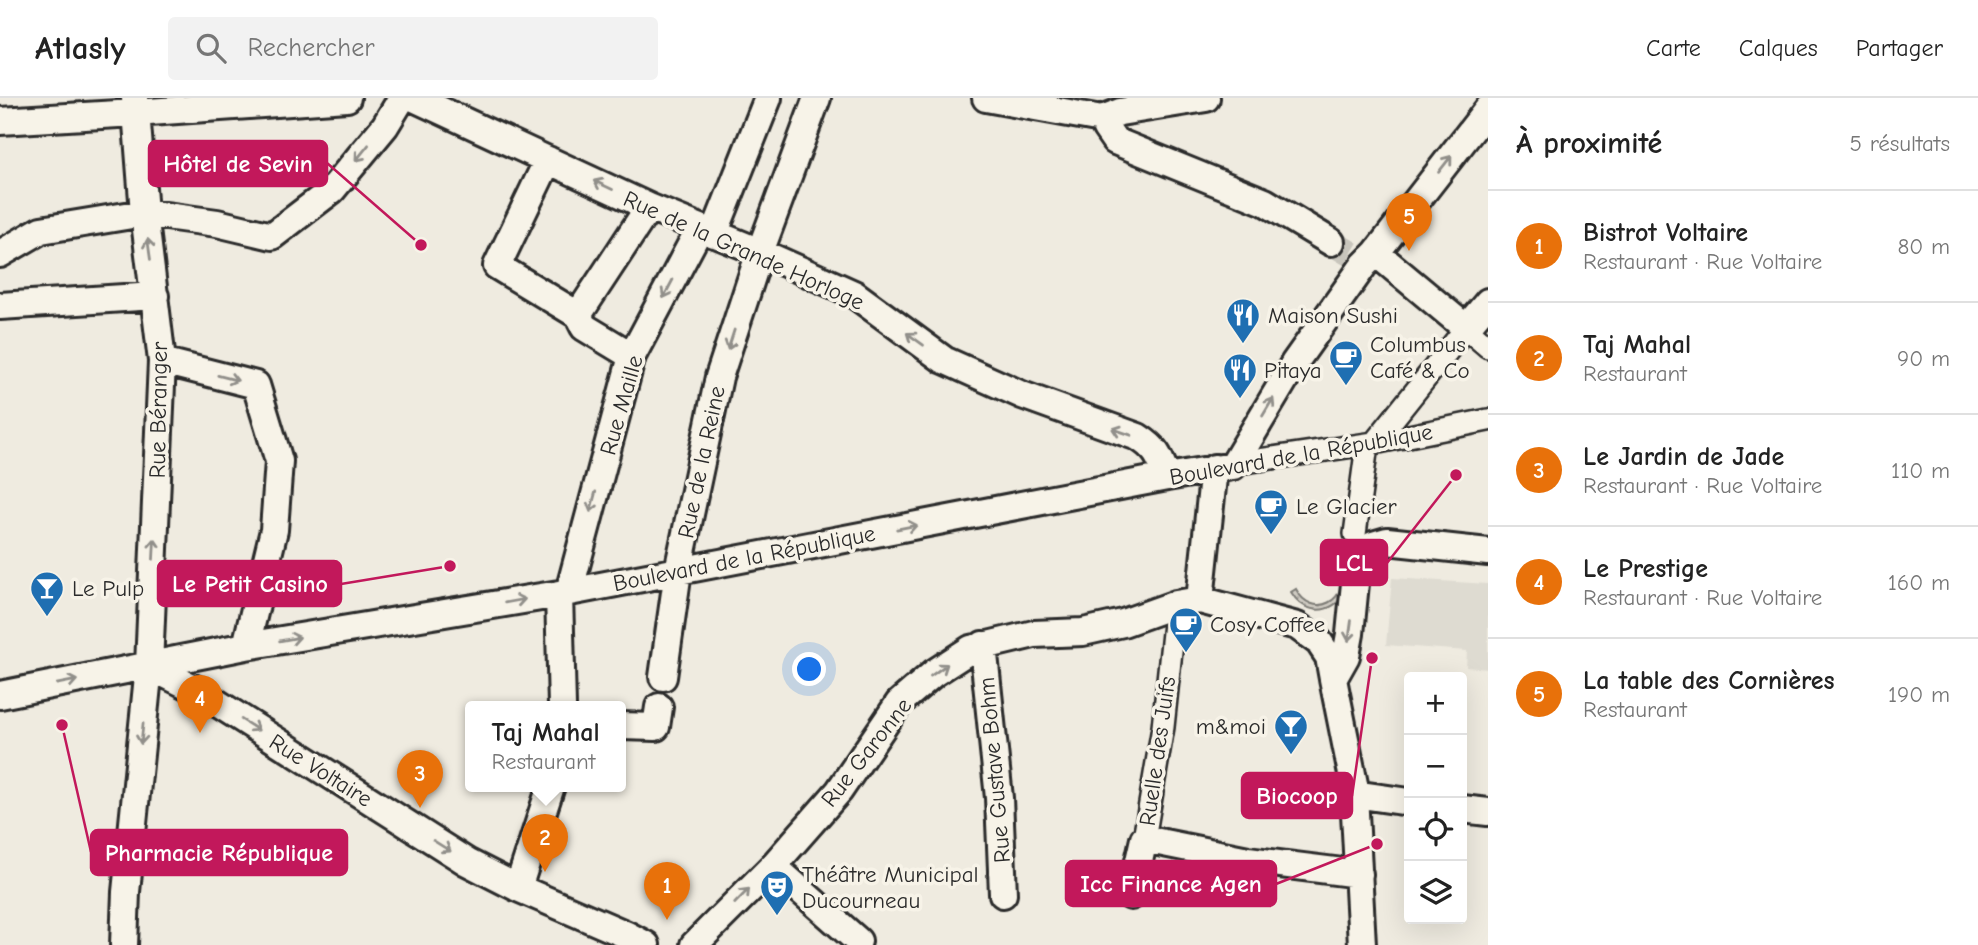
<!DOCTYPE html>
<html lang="fr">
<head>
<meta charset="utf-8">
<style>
	:root { --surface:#fff; --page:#f2f2f2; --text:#222; --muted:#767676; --line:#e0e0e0; --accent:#1f6fb2 }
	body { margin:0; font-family:"Comic Neue",sans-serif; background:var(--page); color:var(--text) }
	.controls { position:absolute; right:21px; bottom:21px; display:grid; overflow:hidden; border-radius:7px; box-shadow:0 7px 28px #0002 }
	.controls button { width:63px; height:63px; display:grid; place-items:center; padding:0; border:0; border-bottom:2px solid var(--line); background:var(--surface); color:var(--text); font:35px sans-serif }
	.you { position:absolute; left:810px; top:572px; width:24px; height:24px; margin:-18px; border:5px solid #fff; border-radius:50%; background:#1a73e8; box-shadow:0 0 0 10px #1a73e833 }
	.badge { display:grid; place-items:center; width:46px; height:46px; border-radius:50%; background:var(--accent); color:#fff; font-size:23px; font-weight:700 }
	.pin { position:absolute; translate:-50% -58px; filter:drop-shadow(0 2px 4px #0008) }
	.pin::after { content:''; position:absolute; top:37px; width:24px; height:21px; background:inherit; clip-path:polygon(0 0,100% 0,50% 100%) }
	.popup { position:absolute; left:465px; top:603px; width:161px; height:91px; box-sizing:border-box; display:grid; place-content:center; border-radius:7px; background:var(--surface); filter:drop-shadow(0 2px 5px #0005); font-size:23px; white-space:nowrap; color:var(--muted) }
	.popup b { font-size:26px; color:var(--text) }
	.popup::after { content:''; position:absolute; left:50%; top:100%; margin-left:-14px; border:14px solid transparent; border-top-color:var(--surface) }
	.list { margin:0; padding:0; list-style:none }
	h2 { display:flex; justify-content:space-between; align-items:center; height:91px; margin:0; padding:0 28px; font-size:30px }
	h2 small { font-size:23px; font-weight:400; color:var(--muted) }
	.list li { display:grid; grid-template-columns:46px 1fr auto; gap:21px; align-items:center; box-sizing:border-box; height:112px; padding:0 28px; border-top:2px solid var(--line) }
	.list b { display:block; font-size:26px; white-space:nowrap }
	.list p { margin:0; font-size:23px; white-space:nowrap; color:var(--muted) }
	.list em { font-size:23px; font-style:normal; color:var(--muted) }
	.icon { flex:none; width:38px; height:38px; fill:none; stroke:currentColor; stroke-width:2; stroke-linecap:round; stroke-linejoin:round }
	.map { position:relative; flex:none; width:1488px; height:847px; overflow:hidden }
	header { display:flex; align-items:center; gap:42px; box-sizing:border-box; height:98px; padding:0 35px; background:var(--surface); border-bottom:2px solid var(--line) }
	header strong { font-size:33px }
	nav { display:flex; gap:38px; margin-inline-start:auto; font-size:24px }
	.search { width:490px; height:63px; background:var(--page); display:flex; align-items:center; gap:18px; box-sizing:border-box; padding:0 24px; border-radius:7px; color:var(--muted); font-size:26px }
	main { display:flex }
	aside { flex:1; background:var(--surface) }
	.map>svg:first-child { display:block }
</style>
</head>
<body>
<header>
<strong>Atlasly</strong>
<div class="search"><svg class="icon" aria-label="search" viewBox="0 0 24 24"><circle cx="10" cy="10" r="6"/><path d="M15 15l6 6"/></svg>Rechercher</div>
<nav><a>Carte</a><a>Calques</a><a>Partager</a></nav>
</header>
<main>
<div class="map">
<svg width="1488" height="847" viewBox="0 0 1488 847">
	<defs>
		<pattern id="grass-dots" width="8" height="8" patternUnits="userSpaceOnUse" patternTransform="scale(1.75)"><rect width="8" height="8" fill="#cfcbc2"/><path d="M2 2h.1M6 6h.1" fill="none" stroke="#b2aea7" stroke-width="1.8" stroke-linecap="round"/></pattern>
	</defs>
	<rect width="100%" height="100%" fill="#efebe0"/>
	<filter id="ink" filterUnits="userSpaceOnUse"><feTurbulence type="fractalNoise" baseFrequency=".0143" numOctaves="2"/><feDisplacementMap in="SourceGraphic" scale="14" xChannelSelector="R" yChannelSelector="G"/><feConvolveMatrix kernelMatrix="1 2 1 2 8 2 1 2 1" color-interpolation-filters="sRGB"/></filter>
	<g filter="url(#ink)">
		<path fill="#dedbd1" d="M 1392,480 L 1488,486 L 1488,571 L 1466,569 L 1467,553 L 1386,547 Z"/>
		<path fill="url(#grass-dots)" stroke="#7d7b76" stroke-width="2" d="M 1341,466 C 1364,500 1314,533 1291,494 L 1296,491 C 1312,523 1353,502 1338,470 Z"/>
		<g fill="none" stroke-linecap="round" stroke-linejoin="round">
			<path stroke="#c8c5bc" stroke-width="26" stroke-dasharray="26 13" stroke-linecap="butt" d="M 1331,144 L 1351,156"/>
			<g stroke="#2b2b2b" stroke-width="26">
				<path id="pedestrian" d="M 1374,345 L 1466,230 L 1488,249
					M 1233,368 L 1245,364 L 1374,345 L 1488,322
					M 1355,436 L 1367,347
					M 1144,741 L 1163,629 L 1176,506"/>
			</g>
			<g stroke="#2b2b2b" stroke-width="32">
				<path id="minor" d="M 414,0 L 649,109 L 760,154 L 854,196 L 944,262 L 1022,297 L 1138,339 C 1157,351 1159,358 1167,379
					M 986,0 L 1102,21
					M 1102,21 L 1106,30 L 1115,43 L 1265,104 L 1331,144
					M 1102,21 L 1120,14 L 1206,0
					M 0,23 L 135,15 L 347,0
					M 548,62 L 497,168 L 578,217 L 584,229 L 632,258
					M 714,136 L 768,0
					M 1376,155 L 1466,230 L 1488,204
					M 0,156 L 41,132 L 144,115 L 217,125 L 272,138 L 332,92 L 385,28 L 402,0
					M 0,208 L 155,198
					M 578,217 L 649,109
					M 162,263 L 256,287 L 279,363 L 274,432 L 246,548
					M 569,494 L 632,258 L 700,130
					M 559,496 L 562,608
					M 1200,502 L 1214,370
					M 983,547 L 999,700 L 1003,796
					M 149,568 L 195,591 L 467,764 L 518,790 L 627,837 L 646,847
					M 663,579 L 678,473 L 719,279 L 760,154 L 817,0
					M 0,597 L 246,548 L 559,496 L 1167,379 L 1233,368 L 1295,264 L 1364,167 L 1376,155 L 1488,11
					M 620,628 L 656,629 L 659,609
					M 1354,696 L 1362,847
					M 1409,704 L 1354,696 L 1354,686 L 1333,581 L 1346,558 L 1350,536 L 1357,465 L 1373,447 L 1387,443 L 1488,454
					M 1462,711 L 1488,714
					M 773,768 L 858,843
					M 518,790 L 551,688
					M 1131,798 L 1144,741 L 1248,762 L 1359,776
					M 124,847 L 126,794 L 149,568 L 162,263 L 144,115 L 135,0
					M 694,847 L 773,768 L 839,693 L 899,605 L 934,575 L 971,551 L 1034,536 L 1083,534 L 1123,525 L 1176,506 L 1200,502 L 1297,528 L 1319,544 L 1329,559 L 1333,581"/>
			</g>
			<use href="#pedestrian" stroke="#f7f3e8" stroke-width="21"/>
			<use href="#minor" stroke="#f7f3e8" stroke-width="26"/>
		</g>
		<defs><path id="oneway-shaft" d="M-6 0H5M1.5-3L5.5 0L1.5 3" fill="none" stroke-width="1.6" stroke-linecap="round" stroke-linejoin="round" transform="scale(1.75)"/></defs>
		<g stroke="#918f8a">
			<use href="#oneway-shaft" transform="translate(362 55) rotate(129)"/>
			<use href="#oneway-shaft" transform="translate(1445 66) rotate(-52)"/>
			<use href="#oneway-shaft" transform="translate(603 87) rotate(-155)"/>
			<use href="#oneway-shaft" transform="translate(149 151) rotate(-98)"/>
			<use href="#oneway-shaft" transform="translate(668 191) rotate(118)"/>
			<use href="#oneway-shaft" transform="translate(915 241) rotate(-144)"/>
			<use href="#oneway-shaft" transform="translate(731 242) rotate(108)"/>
			<use href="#oneway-shaft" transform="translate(228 280) rotate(14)"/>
			<use href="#oneway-shaft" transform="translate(1268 309) rotate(-59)"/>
			<use href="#oneway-shaft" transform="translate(1122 334) rotate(-161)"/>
			<use href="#oneway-shaft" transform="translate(593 404) rotate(105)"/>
			<use href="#oneway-shaft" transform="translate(907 429) rotate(-11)"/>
			<use href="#oneway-shaft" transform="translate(154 451) rotate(-87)"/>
			<use href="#oneway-shaft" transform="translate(515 503) rotate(-10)"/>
			<use href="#oneway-shaft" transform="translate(1350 533) rotate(98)"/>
			<use href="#oneway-shaft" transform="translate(290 541) rotate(-10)"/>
			<use href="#oneway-shaft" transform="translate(939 572) rotate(-35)"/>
			<use href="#oneway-shaft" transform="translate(67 584) rotate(-11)"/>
			<use href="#oneway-shaft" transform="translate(250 627) rotate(32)"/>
			<use href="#oneway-shaft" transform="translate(142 636) rotate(96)"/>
			<use href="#oneway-shaft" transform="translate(442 748) rotate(32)"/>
			<use href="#oneway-shaft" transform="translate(742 798) rotate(-46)"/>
		</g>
	</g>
	<defs>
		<g id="restaurant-pin" transform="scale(1.75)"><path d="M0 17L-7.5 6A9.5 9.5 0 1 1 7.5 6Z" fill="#1f6fb2" stroke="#f7f3e8"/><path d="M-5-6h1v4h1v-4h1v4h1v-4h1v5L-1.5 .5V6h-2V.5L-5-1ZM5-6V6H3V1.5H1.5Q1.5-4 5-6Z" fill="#fff"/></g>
		<g id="cafe-pin" transform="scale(1.75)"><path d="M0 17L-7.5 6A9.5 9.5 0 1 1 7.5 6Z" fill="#1f6fb2" stroke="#f7f3e8"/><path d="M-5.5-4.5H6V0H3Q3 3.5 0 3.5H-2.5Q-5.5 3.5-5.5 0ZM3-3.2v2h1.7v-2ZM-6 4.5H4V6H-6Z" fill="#fff"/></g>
		<g id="bar-pin" transform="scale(1.75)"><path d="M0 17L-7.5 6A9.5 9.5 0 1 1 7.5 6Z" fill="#1f6fb2" stroke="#f7f3e8"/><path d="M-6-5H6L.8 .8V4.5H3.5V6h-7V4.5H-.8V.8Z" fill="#fff"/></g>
		<g id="theatre-pin" transform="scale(1.75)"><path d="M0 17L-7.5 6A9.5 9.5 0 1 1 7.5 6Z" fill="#1f6fb2" stroke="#f7f3e8"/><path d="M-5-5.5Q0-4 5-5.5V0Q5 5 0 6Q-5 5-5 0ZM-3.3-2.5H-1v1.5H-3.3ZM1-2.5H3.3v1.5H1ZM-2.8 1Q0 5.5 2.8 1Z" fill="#fff"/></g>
	</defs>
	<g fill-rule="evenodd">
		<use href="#restaurant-pin" x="1243" y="217"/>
		<use href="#cafe-pin" x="1346" y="259"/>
		<use href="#restaurant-pin" x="1240" y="272"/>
		<use href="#cafe-pin" x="1271" y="408"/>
		<use href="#bar-pin" x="47" y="490"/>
		<use href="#cafe-pin" x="1186" y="526"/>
		<use href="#bar-pin" x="1291" y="628"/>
		<use href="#theatre-pin" x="777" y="789"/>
	</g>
	<g text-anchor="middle" stroke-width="7" stroke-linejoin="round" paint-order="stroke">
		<g font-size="23" fill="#2b2b2b" stroke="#f7f3e8">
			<text transform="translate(744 152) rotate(24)" y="8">Rue de la Grande Horloge</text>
			<text transform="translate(621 307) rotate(-74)" y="8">Rue Maille</text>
			<text transform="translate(158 312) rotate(-89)" y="8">Rue Béranger</text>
			<text transform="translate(1301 356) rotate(-10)" y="8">Boulevard de la République</text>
			<text transform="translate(701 364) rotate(-78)" y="8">Rue de la Reine</text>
			<text transform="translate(744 460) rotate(-11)" y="8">Boulevard de la République</text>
			<text transform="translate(1157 653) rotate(-82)" y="8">Ruelle des Juifs</text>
			<text transform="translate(866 654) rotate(-52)" y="8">Rue Garonne</text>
			<text transform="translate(321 672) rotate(32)" y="8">Rue Voltaire</text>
			<text transform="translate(994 672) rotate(-95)" y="8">Rue Gustave Bohm</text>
		</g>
		<g font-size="23" fill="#2b2b2b" stroke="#f7f3e8" text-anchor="start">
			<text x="1268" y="225">Maison Sushi</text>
			<text x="1370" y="254">Columbus<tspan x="1370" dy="26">Café &amp; Co</tspan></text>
			<text x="1264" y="280">Pitaya</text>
			<text x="1296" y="416">Le Glacier</text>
			<text x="72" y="498">Le Pulp</text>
			<text x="1210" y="534">Cosy Coffee</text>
			<text x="1266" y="636" text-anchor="end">m&amp;moi</text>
			<text x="802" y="784">Théâtre Municipal<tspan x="802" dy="26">Ducourneau</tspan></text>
		</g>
	</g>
	<path fill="none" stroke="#c2185b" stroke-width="2.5" d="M421 147L327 65M1456 377L1387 465M450 468L341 486M1372 560L1352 698M62 627L91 754M1377 746L1276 786"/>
	<g fill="#c2185b" stroke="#f7f3e8" stroke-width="2.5">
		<circle cx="421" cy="147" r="7"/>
		<circle cx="1456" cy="377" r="7"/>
		<circle cx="450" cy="468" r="7"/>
		<circle cx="1372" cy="560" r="7"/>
		<circle cx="62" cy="627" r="7"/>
		<circle cx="1377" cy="746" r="7"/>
	</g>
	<g fill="#c2185b" stroke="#c2185b" stroke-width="2.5">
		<rect x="149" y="43" width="178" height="45" rx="7"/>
		<rect x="1321" y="442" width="66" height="45" rx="7"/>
		<rect x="158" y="463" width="183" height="45" rx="7"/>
		<rect x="1242" y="675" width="110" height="45" rx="7"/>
		<rect x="91" y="732" width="256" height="45" rx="7"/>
		<rect x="1066" y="763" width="210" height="45" rx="7"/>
	</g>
	<g font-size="24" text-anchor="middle" font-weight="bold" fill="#fff">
		<text x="238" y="74">Hôtel de Sevin</text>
		<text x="1354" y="473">LCL</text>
		<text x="250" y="494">Le Petit Casino</text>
		<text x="1297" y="706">Biocoop</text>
		<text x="219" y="763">Pharmacie République</text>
		<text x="1171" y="794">Icc Finance Agen</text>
	</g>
</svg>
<div class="controls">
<button>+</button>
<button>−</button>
<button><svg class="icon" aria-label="locate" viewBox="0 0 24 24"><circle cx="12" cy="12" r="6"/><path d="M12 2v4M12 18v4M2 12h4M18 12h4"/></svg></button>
<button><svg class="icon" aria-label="layers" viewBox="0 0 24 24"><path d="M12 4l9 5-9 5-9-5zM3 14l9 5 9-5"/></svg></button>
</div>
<div class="you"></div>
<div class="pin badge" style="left:667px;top:822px;background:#e8710a">1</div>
<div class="pin badge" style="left:545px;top:774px;background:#e8710a">2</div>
<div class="popup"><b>Taj Mahal</b>Restaurant</div>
<div class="pin badge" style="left:420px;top:710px;background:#e8710a">3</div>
<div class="pin badge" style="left:200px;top:635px;background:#e8710a">4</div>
<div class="pin badge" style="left:1409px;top:153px;background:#e8710a">5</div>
</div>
<aside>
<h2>À proximité<small>5 résultats</small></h2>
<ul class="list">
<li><span class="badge" style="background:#e8710a">1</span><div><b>Bistrot Voltaire</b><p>Restaurant · Rue Voltaire</p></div><em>80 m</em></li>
<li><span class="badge" style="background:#e8710a">2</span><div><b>Taj Mahal</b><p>Restaurant</p></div><em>90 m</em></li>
<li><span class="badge" style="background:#e8710a">3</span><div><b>Le Jardin de Jade</b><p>Restaurant · Rue Voltaire</p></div><em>110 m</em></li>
<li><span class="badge" style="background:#e8710a">4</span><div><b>Le Prestige</b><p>Restaurant · Rue Voltaire</p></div><em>160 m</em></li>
<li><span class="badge" style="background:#e8710a">5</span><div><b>La table des Cornières</b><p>Restaurant</p></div><em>190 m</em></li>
</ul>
</aside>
</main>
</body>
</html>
